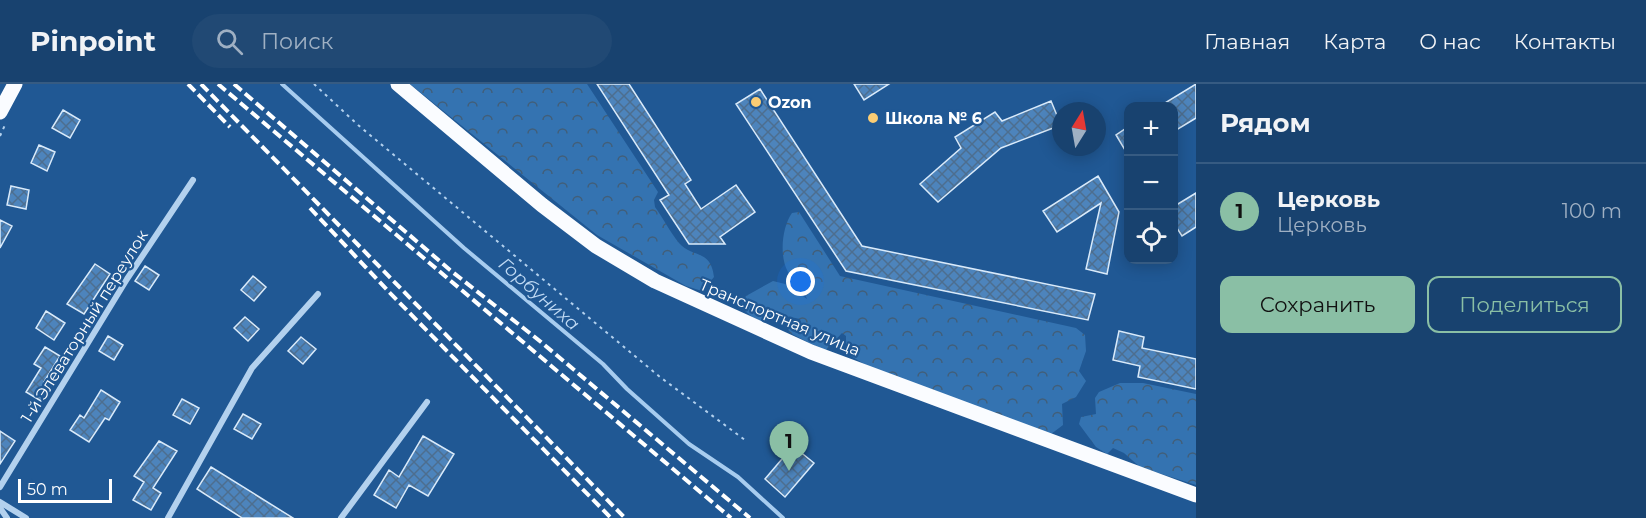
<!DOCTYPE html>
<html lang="ru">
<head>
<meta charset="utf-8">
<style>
	:root { --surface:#18426f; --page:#214974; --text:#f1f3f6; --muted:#9fb0c3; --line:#365b82; --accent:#8abfa5 }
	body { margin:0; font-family:Montserrat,sans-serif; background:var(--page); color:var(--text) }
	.controls { position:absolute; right:18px; top:18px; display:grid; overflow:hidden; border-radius:12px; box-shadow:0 3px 15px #0003 }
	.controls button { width:54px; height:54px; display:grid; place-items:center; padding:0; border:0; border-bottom:2px solid var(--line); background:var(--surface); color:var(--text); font:30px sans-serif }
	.compass { position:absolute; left:1052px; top:18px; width:54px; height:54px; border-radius:50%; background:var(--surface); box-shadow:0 3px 15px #0003; rotate:11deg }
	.scale { position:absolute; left:18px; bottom:15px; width:94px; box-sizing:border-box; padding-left:6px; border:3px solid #fff; border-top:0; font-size:16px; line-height:21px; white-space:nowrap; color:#fff; -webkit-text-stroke:4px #205894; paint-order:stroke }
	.you { position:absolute; left:801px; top:198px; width:21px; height:21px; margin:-15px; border:4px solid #fff; border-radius:50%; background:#1a73e8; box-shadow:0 0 0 9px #1a73e833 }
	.badge { display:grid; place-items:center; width:39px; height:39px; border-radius:50%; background:var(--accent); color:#111; font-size:20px; font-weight:700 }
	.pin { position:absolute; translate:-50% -50px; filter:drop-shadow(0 2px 3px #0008) }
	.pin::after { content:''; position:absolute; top:32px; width:21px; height:18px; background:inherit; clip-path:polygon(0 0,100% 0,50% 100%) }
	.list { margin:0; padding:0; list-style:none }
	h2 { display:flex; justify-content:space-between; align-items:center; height:78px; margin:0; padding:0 24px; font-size:26px }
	h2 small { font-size:20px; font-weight:400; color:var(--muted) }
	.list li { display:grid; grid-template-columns:39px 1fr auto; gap:18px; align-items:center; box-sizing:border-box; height:96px; padding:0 24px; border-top:2px solid var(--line) }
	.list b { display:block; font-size:22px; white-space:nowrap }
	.list p { margin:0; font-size:20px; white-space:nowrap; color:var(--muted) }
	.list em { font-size:20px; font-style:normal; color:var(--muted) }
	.actions { display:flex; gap:12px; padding:18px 24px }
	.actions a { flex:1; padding:14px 0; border:2px solid var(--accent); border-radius:12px; text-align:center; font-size:21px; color:var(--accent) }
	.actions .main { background:var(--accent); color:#111 }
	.icon { flex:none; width:33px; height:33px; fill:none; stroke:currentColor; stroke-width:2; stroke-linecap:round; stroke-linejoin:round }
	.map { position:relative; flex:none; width:1196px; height:434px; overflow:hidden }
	header { display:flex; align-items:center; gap:36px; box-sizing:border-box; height:84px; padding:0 30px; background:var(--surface); border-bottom:2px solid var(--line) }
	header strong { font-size:28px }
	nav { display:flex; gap:33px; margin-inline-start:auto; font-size:21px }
	.search { width:420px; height:54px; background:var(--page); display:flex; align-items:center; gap:15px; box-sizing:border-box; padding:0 21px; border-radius:33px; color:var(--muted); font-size:22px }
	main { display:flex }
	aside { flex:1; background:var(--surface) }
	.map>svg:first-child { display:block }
</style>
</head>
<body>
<header>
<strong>Pinpoint</strong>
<div class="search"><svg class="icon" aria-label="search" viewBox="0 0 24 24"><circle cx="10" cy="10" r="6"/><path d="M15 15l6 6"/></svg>Поиск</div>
<nav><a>Главная</a><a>Карта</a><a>О нас</a><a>Контакты</a></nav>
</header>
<main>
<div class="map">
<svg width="1196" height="434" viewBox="0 0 1196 434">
	<defs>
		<pattern id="forest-crowns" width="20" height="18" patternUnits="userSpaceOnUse" patternTransform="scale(1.5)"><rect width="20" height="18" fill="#3473b1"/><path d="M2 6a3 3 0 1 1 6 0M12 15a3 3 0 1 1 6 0" fill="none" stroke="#415e79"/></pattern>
		<pattern id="building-cross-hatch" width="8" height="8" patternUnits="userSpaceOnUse" patternTransform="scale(1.5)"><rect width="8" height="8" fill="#4d84bc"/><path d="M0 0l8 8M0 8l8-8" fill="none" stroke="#4d6e8f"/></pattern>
	</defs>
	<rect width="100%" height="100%" fill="#205894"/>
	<path fill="url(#forest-crowns)" d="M 410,0 L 587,0 L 658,108 L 654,116 L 655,123 C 663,134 670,148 679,159 C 692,174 711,165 714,193 L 702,207 L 686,202 L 597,151 Z
		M 799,128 L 840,192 L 1076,244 L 1085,251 L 1086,267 L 1079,287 L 1086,297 L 1076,313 L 1062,320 L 1063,341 L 1051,350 L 876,287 L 846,269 L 846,252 L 842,249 L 825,267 L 790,249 L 788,245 L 801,239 L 800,235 L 781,231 L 763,238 L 756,236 L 740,223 L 746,212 L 773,197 L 785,200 L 807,215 C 804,204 794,198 788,188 C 779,172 782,143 792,129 Z
		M 1120,299 L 1143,299 L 1196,310 L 1196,401 L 1140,383 L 1124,369 L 1113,364 L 1107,370 L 1096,363 L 1079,340 L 1081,333 L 1096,330 L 1095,314 L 1099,308 Z"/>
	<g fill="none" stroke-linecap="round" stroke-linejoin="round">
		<path stroke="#a7ccef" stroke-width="4" d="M 282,0 L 464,164 L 603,280 L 627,305 L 689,360 L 738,393 L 783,434"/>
	</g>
	<path fill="url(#building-cross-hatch)" stroke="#d9eafa" stroke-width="1.5" d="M 597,0 L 629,0 L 691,96 L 685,100 L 701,125 L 736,101 L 755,128 L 720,153 L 725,160 L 689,160 L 660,116 L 669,111 Z
		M 854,0 L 889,0 L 864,16 Z
		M 1196,0 L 1196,34 L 1173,48 L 1173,22 L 1160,22 Z
		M 760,5 L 862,162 L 1095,210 L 1088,236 L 846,187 L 736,20 Z
		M 1051,17 L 1061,41 L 1001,64 L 938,118 L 920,100 L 961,64 L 955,53 L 995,28 L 1002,37 Z
		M 63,26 L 80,36 L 70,54 L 52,44 Z
		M 1128,43 L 1128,71 L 1116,51 Z
		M 39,61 L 55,68 L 47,87 L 31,79 Z
		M 1098,92 L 1119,128 L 1107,190 L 1086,185 L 1101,119 L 1057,148 L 1043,127 Z
		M 11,102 L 29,106 L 26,125 L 7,121 Z
		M 1196,109 L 1196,143 L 1182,152 L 1173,138 L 1173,123 Z
		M 0,136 L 12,142 L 0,164 Z
		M 95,180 L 110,190 L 84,230 L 67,220 Z
		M 145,182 L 159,191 L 149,206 L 135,197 Z
		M 253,192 L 266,203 L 254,217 L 241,206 Z
		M 46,227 L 65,239 L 54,256 L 36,244 Z
		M 245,233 L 259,245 L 248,257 L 234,244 Z
		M 1119,247 L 1144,253 L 1142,264 L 1196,275 L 1196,305 L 1138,293 L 1140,282 L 1113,276 Z
		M 108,252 L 123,261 L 114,276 L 99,267 Z
		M 301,253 L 316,265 L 303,280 L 288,267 Z
		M 45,263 L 60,272 L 44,298 L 51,302 L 41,317 L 26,308 L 41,284 L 34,280 Z
		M 101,306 L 120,318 L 109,336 L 105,334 L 89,358 L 70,346 L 80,331 L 84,334 Z
		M 182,315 L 199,324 L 190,340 L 173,331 Z
		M 243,330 L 261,340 L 252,355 L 234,345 Z
		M 0,347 L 15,357 L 0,380 Z
		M 423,352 L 454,370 L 428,412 L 409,401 L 396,424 L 374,411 L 389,386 L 399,393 Z
		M 159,357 L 177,367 L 153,404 L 161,409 L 151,426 L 133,416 L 144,398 L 134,392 Z
		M 793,362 L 814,379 L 785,413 L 765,395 Z
		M 211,383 L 293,434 L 242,434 L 197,405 Z"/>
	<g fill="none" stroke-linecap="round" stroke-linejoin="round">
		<path stroke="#b3d1ee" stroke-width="2" stroke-dasharray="3 4.5" stroke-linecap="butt" d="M 314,0 L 358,41 L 660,293 L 745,356
			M 0,52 L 5,41"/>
		<path stroke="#b3d1ee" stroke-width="6" d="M 0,403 L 127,195 L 193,96
			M 0,418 L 26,434
			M 0,424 L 7,434
			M 168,434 L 252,284 L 318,210
			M 341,434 L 427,318"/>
		<path stroke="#fafcff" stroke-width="15" d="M 398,0 L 542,121 L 596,162 L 655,197 L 811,268 L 1196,411
			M 0,28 L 15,0"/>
		<path stroke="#fff" stroke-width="4" stroke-dasharray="10 4.5" stroke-linecap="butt" d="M 188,0 L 230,43
			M 201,0 L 625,434
			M 218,0 L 731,434
			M 234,0 L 450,186 L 541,258 L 750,434
			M 310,124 L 390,209 L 611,434"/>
	</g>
	<g fill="#fbcd74" stroke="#205894" stroke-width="2">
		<circle cx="756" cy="18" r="6"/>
		<circle cx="873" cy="34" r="6"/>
	</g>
	<g text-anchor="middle" stroke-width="4.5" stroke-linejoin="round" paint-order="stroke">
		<g font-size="16" font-weight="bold" fill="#fff" stroke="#205894" text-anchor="start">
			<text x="768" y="24">Ozon</text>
			<text x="885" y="40">Школа № 6</text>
		</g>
		<g font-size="16" fill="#fff" stroke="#205894">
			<text transform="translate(780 233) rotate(23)" y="6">Транспортная улица</text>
			<text transform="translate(84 242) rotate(-58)" y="6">1-й Элеваторный переулок</text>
		</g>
		<g font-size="18" font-style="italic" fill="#c0daf4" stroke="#205894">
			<text transform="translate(539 210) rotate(41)" y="6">Горбуниха</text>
		</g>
	</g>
</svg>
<div class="controls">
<button>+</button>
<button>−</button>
<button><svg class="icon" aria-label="locate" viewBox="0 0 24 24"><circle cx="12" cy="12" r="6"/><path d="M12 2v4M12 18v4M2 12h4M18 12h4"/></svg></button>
</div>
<svg class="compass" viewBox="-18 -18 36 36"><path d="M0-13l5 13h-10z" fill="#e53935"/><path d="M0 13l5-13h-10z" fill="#9fb0c3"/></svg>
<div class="scale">50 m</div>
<div class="you"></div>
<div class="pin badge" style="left:789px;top:387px">1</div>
</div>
<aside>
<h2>Рядом<small></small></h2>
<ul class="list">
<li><span class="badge">1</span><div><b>Церковь</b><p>Церковь</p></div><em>100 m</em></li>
</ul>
<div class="actions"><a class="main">Сохранить</a><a>Поделиться</a></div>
</aside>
</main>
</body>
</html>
